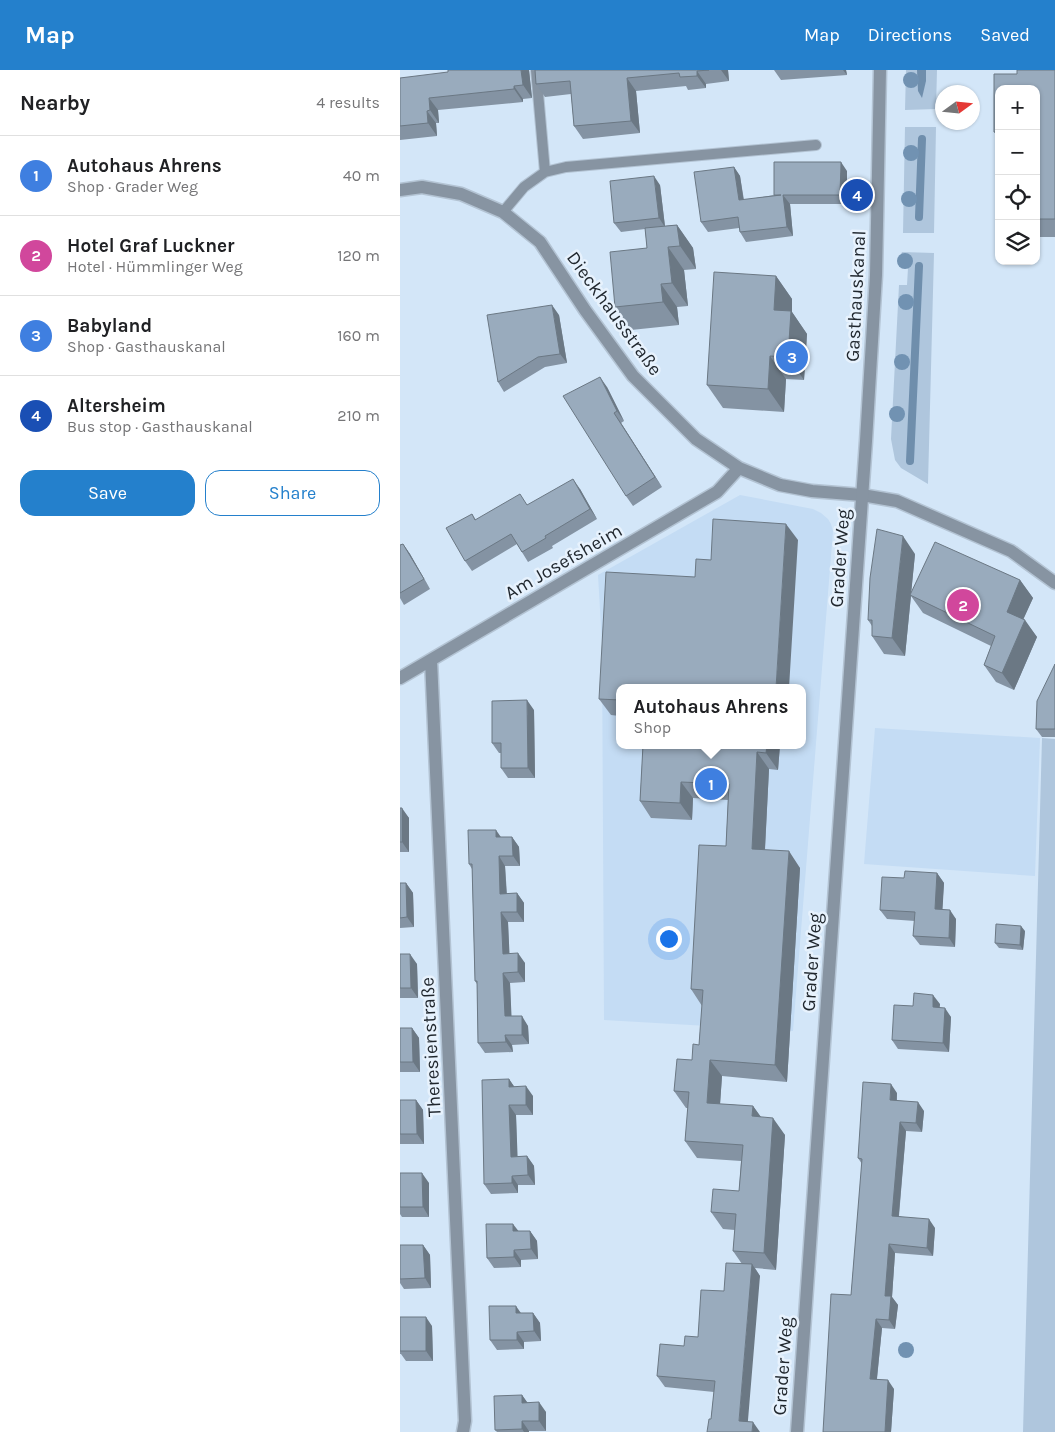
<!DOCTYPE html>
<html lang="en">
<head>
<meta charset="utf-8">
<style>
	:root { --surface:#fff; --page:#f6f6f6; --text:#202124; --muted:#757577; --line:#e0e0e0; --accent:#2480cc }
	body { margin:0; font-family:Karla,sans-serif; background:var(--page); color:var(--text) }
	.controls { position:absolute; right:15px; top:15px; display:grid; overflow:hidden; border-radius:10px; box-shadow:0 1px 4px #0004 }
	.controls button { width:45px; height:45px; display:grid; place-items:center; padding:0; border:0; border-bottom:1px solid var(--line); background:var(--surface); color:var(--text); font:25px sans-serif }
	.compass { position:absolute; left:535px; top:15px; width:45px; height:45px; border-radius:50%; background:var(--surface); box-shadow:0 1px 4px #0004; rotate:75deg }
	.you { position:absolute; left:268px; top:868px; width:18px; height:18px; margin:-12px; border:4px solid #fff; border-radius:50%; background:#1a73e8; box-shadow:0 0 0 8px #1a73e833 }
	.badge { display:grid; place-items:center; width:32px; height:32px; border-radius:50%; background:var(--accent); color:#fff; font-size:16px; font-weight:700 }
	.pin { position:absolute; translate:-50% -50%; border:2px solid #fff; box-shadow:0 1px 5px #0006 }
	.popup { position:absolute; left:216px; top:614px; width:190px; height:65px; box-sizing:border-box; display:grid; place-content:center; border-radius:10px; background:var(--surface); filter:drop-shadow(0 1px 4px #0005); font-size:16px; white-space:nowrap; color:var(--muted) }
	.popup b { font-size:19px; color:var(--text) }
	.popup::after { content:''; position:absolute; left:50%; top:100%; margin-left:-10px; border:10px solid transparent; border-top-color:var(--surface) }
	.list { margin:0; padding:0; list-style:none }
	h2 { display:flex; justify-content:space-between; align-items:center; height:65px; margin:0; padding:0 20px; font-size:21px }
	h2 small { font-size:16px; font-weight:400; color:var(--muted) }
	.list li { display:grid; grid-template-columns:32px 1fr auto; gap:15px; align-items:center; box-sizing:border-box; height:80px; padding:0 20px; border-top:1px solid var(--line) }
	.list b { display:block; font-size:19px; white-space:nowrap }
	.list p { margin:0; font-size:16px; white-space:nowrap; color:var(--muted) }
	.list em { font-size:16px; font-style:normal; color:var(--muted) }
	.actions { display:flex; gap:10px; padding:15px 20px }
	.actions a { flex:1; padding:11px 0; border:1px solid var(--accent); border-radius:15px; text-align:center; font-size:18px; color:var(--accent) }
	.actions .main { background:var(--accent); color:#fff }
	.icon { flex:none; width:28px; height:28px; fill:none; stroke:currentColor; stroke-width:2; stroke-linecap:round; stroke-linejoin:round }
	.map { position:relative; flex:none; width:655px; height:1362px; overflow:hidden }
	header { display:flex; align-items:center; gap:30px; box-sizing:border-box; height:70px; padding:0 25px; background:var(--accent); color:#fff }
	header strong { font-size:24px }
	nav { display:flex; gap:28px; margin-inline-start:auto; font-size:18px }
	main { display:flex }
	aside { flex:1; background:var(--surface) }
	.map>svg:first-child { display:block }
</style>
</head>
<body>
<header>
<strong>Map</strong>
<nav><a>Map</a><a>Directions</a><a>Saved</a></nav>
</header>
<main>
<aside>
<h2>Nearby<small>4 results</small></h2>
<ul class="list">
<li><span class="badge" style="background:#3f7fe0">1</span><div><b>Autohaus Ahrens</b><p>Shop · Grader Weg</p></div><em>40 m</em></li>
<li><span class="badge" style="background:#d1479c">2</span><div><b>Hotel Graf Luckner</b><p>Hotel · Hümmlinger Weg</p></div><em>120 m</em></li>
<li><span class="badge" style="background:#3f7fe0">3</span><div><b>Babyland</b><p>Shop · Gasthauskanal</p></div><em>160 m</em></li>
<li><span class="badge" style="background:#1a4fb4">4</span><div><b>Altersheim</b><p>Bus stop · Gasthauskanal</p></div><em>210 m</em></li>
</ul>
<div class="actions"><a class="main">Save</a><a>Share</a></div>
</aside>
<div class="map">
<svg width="655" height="1362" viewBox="0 0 655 1362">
	<rect width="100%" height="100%" fill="#d3e6f8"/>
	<path fill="#c4dcf4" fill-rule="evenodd" d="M 340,425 L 413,439 L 421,443 L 428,449 L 431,454 L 433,461 L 393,961 L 204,950 L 202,574 L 198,505 ZM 220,618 L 402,618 L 402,675 L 220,675 Z
		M 475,658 L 640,668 L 635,806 L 464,794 Z"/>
	<path fill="#afc6dd" d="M 506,0 L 537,0 L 536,39 L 505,40 Z
		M 505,57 L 536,57 L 534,163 L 503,163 Z
		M 502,182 L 534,183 L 528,414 L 501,398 L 495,390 L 491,369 L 499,215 L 507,215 L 508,198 L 499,197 L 499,190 Z
		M 642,668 L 655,669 L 655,1362 L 623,1362 Z"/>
	<path fill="#6f8eac" d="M 517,0 L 526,0 L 526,11 L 522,28 L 518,21 Z"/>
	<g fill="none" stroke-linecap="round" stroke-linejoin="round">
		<path stroke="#6f8eac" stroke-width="8" d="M 519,147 L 522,69
			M 510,391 L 519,196"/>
		<g stroke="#b3c3d3" stroke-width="12">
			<path id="service" d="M 136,0 L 145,102
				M 103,142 L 124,117 L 145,102 L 166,97 L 416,75"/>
		</g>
		<g stroke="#b3c3d3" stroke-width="15">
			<path id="minor" d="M 0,120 L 22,117 L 61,124 L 103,142 L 140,172 L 185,240 L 233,306 L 296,369 L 339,398 L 380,415 L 412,421 L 462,425 L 497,431 L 611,481 L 655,513
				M 31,590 L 65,1351 L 63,1362
				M 0,608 L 317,422 L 339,398"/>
		</g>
		<g stroke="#b3c3d3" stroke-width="15">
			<path id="tertiary" d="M 397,1362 L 466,371 L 476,205 L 480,0"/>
		</g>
		<use href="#service" stroke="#8794a2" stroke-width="10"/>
		<use href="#minor" stroke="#8794a2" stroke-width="12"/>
		<use href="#tertiary" stroke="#8794a2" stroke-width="12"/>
	</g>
	<g fill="#7192b2">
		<circle cx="511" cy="10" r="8"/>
		<circle cx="511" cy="83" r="8"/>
		<circle cx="509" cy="129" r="8"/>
		<circle cx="505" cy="191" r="8"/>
		<circle cx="506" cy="232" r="8"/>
		<circle cx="502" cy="292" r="8"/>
		<circle cx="497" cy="344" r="8"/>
		<circle cx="506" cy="1280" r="8"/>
	</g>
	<path fill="#8493a3" d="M 129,0 L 132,28 L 123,29 L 123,32 L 38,40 L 39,53 L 36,53 L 37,66 L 0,70 L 0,8 Z
		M 135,0 L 328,0 L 329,11 L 306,14 L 306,18 L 288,20 L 286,16 L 236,21 L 240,63 L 183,69 L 174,56 L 171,24 L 145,27 L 136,14 Z
		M 374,0 L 446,0 L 447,5 L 381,10 Z
		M 617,0 L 655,0 L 655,167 L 636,167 L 636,19 L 599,19 L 599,68 L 594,62 L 594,4 L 617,4 Z
		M 334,97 L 340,106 L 344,130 L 375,125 L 374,125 L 447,101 L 447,134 L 390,134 L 393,166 L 346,172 L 340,162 L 339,158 L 308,162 L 301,152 Z
		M 260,115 L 265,156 L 277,155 L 293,178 L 296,199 L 284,200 L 288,236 L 277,237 L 279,255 L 231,260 L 215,237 L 247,178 L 245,159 L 221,162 L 214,153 Z
		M 376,206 L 392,229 L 392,242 L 407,264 L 404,310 L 386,309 L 384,342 L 323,338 L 307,315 Z
		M 159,245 L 167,293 L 145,297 L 104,322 L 98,312 Z
		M 207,317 L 224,351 L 221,353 L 262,417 L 233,436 L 226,426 Z
		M 180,419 L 197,449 L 152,476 L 153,478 L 128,492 L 117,474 L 72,501 L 65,491 L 72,444 L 76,450 L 128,435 Z
		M 398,470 L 220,618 L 220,646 L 211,645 L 199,629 L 295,507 L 311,490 Z
		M 3,474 L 10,484 L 30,519 L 4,535 L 0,528 L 0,475 Z
		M 515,484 L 511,523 L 620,510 L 633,528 L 623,549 L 637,567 L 614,620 L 596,612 L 584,595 L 591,576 L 523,543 L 511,526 L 505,586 L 484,584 L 472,566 L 472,556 L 468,550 Z
		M 655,594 L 655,667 L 642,667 L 636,659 Z
		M 134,640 L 135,708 L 108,708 L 101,698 L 101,683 L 99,683 L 92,673 Z
		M 243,675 L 380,675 L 378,700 L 369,699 L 365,780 L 400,798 L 387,1012 L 322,1006 L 320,1034 L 353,1036 L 361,1047 L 385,1065 L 376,1200 L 355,1198 L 360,1206 L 311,1349 L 314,1322 L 265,1317 L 257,1306 L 284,1276 L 298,1267 L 324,1221 L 342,1194 L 333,1181 L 335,1160 L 323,1159 L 311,1142 L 339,1121 L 341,1091 L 297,1088 L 285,1071 L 288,1038 L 286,1038 L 274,1021 L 292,990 L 299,975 L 302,936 L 291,919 L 326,776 L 328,730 L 293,728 L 292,750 L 251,748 L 240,731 Z
		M 0,738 L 9,748 L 9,782 L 0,782 Z
		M 101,767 L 112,767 L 119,777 L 120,796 L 105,796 L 107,824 L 117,823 L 124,833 L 124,852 L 108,852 L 109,884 L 125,893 L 125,912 L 110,913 L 111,946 L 128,956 L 129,974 L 112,975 L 113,982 L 85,983 L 78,973 L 77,914 L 75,911 L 72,799 L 69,794 Z
		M 537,803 L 544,813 L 542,839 L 556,849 L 555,877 L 520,875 L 513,866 L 515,851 L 487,849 L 480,840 L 504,808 Z
		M 0,813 L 6,813 L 13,823 L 14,857 L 0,858 Z
		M 625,861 L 623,880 L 599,878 L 595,873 Z
		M 0,884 L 17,894 L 18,928 L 0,928 Z
		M 540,934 L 539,937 L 551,947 L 549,982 L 498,979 L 492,970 L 513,936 Z
		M 0,958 L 12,958 L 19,968 L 20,1002 L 0,1002 Z
		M 109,1009 L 114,1017 L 133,1026 L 133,1045 L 116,1045 L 117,1087 L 127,1086 L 134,1096 L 135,1115 L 118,1115 L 118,1123 L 91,1124 L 84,1114 Z
		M 497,1023 L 497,1030 L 524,1041 L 522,1062 L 506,1061 L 499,1146 L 535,1158 L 533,1186 L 495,1183 L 492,1227 L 498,1235 L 495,1259 L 482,1258 L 477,1309 L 494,1319 L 491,1362 L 423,1362 L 451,1225 L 462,1094 L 458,1088 Z
		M 0,1030 L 16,1030 L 23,1040 L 24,1074 L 0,1074 Z
		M 0,1103 L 29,1113 L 29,1147 L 2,1147 L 0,1144 Z
		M 119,1161 L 130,1161 L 137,1171 L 138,1189 L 121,1190 L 121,1197 L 94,1198 L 87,1188 Z
		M 0,1175 L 23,1175 L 30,1185 L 31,1218 L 4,1219 L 0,1213 Z
		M 121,1243 L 133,1243 L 140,1253 L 141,1271 L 124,1272 L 124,1279 L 97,1280 L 90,1270 Z
		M 0,1247 L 32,1256 L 33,1291 L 6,1291 L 1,1284 L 0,1284 Z
		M 122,1325 L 127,1332 L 146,1342 L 146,1361 L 129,1361 L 129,1362 L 97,1362 L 95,1360 Z"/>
	<path fill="#6b7884" d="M 121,0 L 129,0 L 132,28 L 123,15 Z
		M 321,0 L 328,0 L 329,11 Z
		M 443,0 L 446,0 L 447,5 Z
		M 297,1 L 306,14 L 306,18 L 297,6 Z
		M 227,8 L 236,21 L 240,63 L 231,51 Z
		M 114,16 L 123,29 L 123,32 L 114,19 Z
		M 29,28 L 38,40 L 39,53 L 30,40 Z
		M 27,41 L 36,53 L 37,66 L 28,53 Z
		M 441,92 L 447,101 L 447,134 L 440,125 Z
		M 334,97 L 340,106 L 345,140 L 339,130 Z
		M 254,106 L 260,115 L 265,157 L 259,148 Z
		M 383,125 L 390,134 L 393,166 L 387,157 Z
		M 277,155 L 293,178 L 296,199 L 280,176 Z
		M 268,177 L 284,200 L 288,236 L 272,213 Z
		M 376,206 L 392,229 L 392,242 L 407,264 L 404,310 L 388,287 L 374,240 Z
		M 261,214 L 277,237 L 279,255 L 263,232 Z
		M 152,235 L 159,245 L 167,293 L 160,284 Z
		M 370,286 L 386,309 L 384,342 L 368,319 Z
		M 200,307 L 207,317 L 224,351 L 217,341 Z
		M 214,343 L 221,353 L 262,417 L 255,407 Z
		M 173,409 L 180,419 L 197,449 L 190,439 Z
		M 386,454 L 398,470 L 389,618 L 376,618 Z
		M 503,466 L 515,484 L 505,586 L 492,568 Z
		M 3,474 L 10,484 L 30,519 Z
		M 620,510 L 633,528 L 619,559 L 607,542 Z
		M 625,550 L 637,567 L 614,620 L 602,603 Z
		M 127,630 L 134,640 L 135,708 L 128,698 Z
		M 367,675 L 380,675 L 378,700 L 366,683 Z
		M 357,682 L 369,699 L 364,796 L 352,779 Z
		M 281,712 L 293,728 L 292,750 L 280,733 Z
		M 2,738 L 9,748 L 9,782 L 2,772 Z
		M 96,760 L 103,770 L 96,767 Z
		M 112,767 L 119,777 L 120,796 L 113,786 Z
		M 389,781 L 400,798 L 387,1012 L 375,995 Z
		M 99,786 L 105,796 L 107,834 L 100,824 Z
		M 537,803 L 544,813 L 542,849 L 535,839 Z
		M 6,813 L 13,823 L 14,857 L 7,847 Z
		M 117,823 L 124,833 L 124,852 L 117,842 Z
		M 550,840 L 556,849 L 555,877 L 549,868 Z
		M 101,842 L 108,852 L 110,894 L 103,884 Z
		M 621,856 L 625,861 L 623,880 L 620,875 Z
		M 118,883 L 125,893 L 125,912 L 118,902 Z
		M 10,884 L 17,894 L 18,928 L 11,918 Z
		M 103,903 L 110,913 L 112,956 L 105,946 Z
		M 533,925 L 540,934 L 539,946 L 533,937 Z
		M 545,938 L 551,947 L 549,982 L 543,973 Z
		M 122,946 L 128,956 L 129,974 L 122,965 Z
		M 12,958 L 19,968 L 20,1002 L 13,992 Z
		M 105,965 L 112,975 L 113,982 L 106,972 Z
		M 310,990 L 322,1006 L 319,1049 L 307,1033 Z
		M 109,1009 L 116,1019 L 109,1017 Z
		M 491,1014 L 497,1023 L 496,1038 L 490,1030 Z
		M 126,1016 L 133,1026 L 133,1045 L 126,1035 Z
		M 16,1030 L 23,1040 L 24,1074 L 17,1064 Z
		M 518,1032 L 524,1041 L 522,1062 L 516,1053 Z
		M 109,1035 L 116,1045 L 118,1097 L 111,1087 Z
		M 353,1036 L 365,1053 L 352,1046 Z
		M 373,1048 L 385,1065 L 376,1200 L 364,1183 Z
		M 500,1052 L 506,1061 L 498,1154 L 492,1146 Z
		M 127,1086 L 134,1096 L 135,1115 L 128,1105 Z
		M 22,1103 L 29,1113 L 29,1147 L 23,1137 Z
		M 112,1106 L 118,1115 L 118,1123 L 112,1113 Z
		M 529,1149 L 535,1158 L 533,1186 L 527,1178 Z
		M 113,1154 L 120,1163 L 113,1161 Z
		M 130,1161 L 137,1171 L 138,1189 L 131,1179 Z
		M 489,1174 L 495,1183 L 492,1227 L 498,1235 L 495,1259 L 489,1250 L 485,1226 Z
		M 23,1175 L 30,1185 L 31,1218 L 25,1208 Z
		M 114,1180 L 121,1190 L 121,1197 L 114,1187 Z
		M 352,1194 L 360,1206 L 347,1362 L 339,1351 Z
		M 116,1236 L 123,1246 L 116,1243 Z
		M 133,1243 L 140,1253 L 141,1271 L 134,1261 Z
		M 26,1247 L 32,1256 L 33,1291 L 26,1281 Z
		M 476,1249 L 482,1258 L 476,1317 L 470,1309 Z
		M 117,1262 L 124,1272 L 124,1279 L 117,1270 Z
		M 488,1310 L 494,1319 L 491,1362 L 485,1362 Z
		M 122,1325 L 129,1335 L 122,1333 Z
		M 139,1332 L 146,1342 L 146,1361 L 139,1351 Z
		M 122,1351 L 129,1361 L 129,1362 L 124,1362 L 122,1359 Z
		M 353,1352 L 360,1362 L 352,1362 Z"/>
	<path fill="#99abbd" stroke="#6b7884" d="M 48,0 L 121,0 L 123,15 L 114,16 L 114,19 L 29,28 L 30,40 L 27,41 L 28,53 L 0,56 L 0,8 L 48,2 Z
		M 135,0 L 309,0 L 297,1 L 297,6 L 280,7 L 279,3 L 227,8 L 231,51 L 174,56 L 170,11 L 136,14 Z
		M 617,0 L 655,0 L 655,149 L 636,149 L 636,19 L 599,19 L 599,62 L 594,62 L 594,4 L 617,4 Z
		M 374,92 L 441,92 L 440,125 L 383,125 L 387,157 L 340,162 L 338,147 L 301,152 L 294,102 L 334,97 L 339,130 L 381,125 L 374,125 Z
		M 254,106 L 259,148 L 214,153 L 210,111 Z
		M 277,155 L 280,176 L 268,177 L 272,213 L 261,214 L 263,232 L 215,237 L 210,182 L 247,178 L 245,158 Z
		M 314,202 L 376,206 L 374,240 L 391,241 L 388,287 L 370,286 L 368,319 L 307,315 Z
		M 152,235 L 160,284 L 138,287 L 98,312 L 87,245 Z
		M 200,307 L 217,341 L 214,343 L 255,407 L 226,426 L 163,326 Z
		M 173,409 L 190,439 L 145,466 L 146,468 L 122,482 L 111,464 L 65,491 L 46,458 L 72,444 L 75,450 L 120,424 L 127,435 Z
		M 313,449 L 386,454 L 376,618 L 220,618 L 220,630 L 199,629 L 206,502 L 295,507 L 296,489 L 311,490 Z
		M 477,459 L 503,466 L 492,568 L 472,566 L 472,550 L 468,550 L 470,508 Z
		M 535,472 L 620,510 L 607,542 L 625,550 L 602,603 L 584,595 L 595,566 L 510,525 Z
		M 3,474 L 24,509 L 0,523 L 0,475 Z
		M 655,594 L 655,659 L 636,659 L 637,631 Z
		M 127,630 L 128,698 L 101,698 L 101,673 L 92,673 L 92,631 Z
		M 243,675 L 367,675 L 366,683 L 357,682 L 352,779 L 389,781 L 375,995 L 310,990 L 307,1033 L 353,1036 L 352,1046 L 373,1048 L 364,1183 L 333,1181 L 336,1144 L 311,1142 L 313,1119 L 339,1121 L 343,1075 L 285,1071 L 289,1022 L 274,1021 L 277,989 L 292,990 L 293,974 L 299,975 L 303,920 L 291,919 L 299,775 L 326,776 L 329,714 L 281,712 L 280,733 L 240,731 Z
		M 0,738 L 2,738 L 2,772 L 0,772 Z
		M 68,760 L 96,760 L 96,767 L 112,767 L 113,786 L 99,786 L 100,824 L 117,823 L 117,842 L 101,842 L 103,884 L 118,883 L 118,902 L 103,903 L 105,946 L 122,946 L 122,965 L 105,965 L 106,972 L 78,973 L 77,911 L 75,911 L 72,794 L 69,794 Z
		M 505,801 L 537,803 L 535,839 L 550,840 L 549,868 L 513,866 L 515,842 L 480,840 L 482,807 L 504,808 Z
		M 0,813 L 6,813 L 7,847 L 0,848 Z
		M 596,854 L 621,856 L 620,875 L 595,873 Z
		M 0,884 L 10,884 L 11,918 L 0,918 Z
		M 514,923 L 533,925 L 533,937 L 545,938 L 543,973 L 492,970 L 494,935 L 513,936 Z
		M 0,958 L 12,958 L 13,992 L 0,992 Z
		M 109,1009 L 109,1017 L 126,1016 L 126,1035 L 109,1035 L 111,1087 L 127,1086 L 128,1105 L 112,1106 L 112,1113 L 84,1114 L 82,1010 Z
		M 463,1012 L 491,1014 L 490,1030 L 518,1032 L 516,1053 L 500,1052 L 492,1146 L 529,1149 L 527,1178 L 489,1174 L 485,1226 L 491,1226 L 489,1250 L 476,1249 L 470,1309 L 488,1310 L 485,1362 L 423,1362 L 431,1224 L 451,1225 L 462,1089 L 458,1088 Z
		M 0,1030 L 16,1030 L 17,1064 L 0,1064 Z
		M 0,1103 L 22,1103 L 23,1137 L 0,1137 Z
		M 86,1154 L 113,1154 L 113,1161 L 130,1161 L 131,1179 L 114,1180 L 114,1187 L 87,1188 Z
		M 0,1175 L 23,1175 L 25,1208 L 0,1209 Z
		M 326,1193 L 352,1194 L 339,1351 L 353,1352 L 352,1362 L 307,1362 L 309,1349 L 311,1349 L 315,1311 L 257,1306 L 260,1274 L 284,1276 L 285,1266 L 298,1267 L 301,1220 L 324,1221 Z
		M 89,1236 L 116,1236 L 116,1243 L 133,1243 L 134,1261 L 117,1262 L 117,1270 L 90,1270 Z
		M 0,1247 L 26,1247 L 26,1281 L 0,1281 Z
		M 122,1325 L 122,1333 L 139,1332 L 139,1351 L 122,1351 L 122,1359 L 95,1360 L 94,1326 Z"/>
	<g text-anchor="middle" stroke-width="5" stroke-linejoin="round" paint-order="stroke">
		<g font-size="19" fill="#1f262d" stroke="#e7f2fd">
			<text transform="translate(455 226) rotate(-87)" y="7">Gasthauskanal</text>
			<text transform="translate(215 243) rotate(54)" y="7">Dieckhausstraße</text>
			<text transform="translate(439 488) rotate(-86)" y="7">Grader Weg</text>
			<text transform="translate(163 491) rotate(-30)" y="7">Am Josefsheim</text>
			<text transform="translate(411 892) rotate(-86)" y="7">Grader Weg</text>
			<text transform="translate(30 977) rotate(-93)" y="7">Theresienstraße</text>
			<text transform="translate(382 1296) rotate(-86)" y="7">Grader Weg</text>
		</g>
	</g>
</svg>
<div class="controls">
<button>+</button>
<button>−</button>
<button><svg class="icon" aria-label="locate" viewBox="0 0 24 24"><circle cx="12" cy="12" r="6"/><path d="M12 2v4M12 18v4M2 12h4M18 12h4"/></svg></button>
<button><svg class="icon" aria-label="layers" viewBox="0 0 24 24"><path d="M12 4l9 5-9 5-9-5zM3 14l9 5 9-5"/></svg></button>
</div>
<svg class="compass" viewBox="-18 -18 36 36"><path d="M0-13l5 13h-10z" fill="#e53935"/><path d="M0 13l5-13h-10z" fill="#757577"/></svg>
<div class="you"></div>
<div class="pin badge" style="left:311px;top:714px;background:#3f7fe0">1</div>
<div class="popup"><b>Autohaus Ahrens</b>Shop</div>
<div class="pin badge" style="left:563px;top:535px;background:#d1479c">2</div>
<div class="pin badge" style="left:392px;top:287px;background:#3f7fe0">3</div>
<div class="pin badge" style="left:457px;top:125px;background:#1a4fb4">4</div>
</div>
</main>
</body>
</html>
